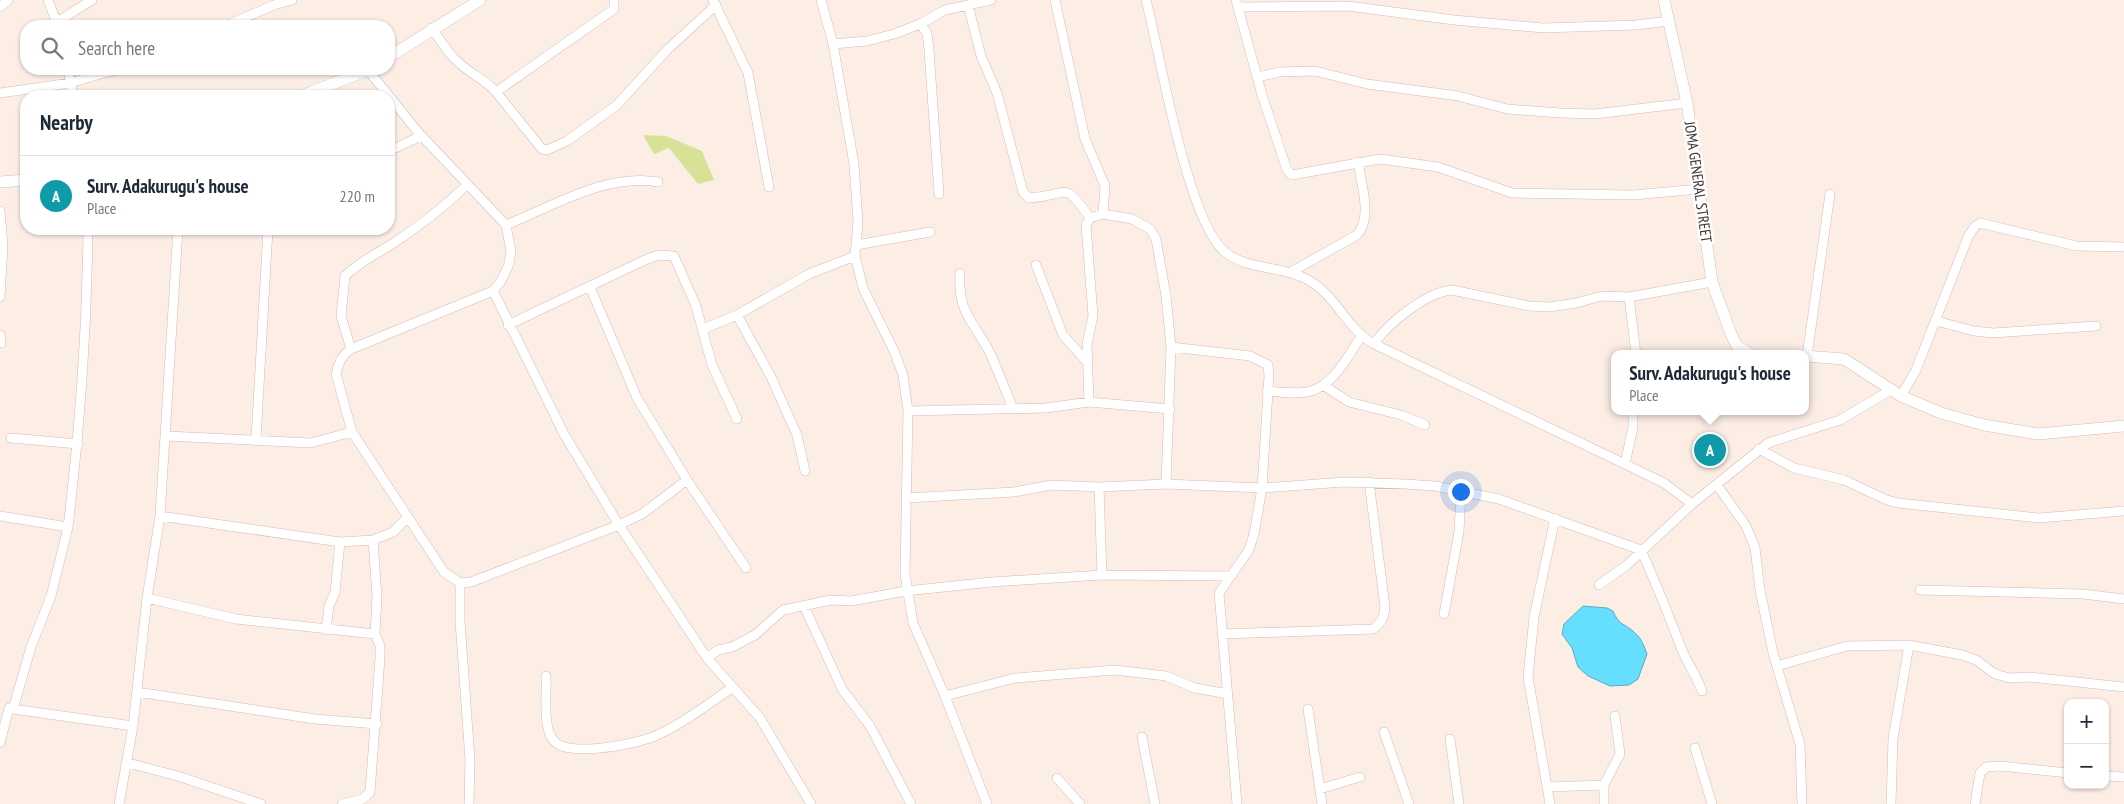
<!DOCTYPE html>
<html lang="en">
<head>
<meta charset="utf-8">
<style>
	:root { --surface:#fff; --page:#f2f2f3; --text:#1f2937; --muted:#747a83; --line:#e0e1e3; --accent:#d93025 }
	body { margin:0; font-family:"PT Sans Narrow",sans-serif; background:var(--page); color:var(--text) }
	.controls { position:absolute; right:15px; bottom:15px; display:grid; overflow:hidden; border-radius:10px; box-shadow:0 1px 4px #0004 }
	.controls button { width:45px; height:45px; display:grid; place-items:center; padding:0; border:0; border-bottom:1px solid var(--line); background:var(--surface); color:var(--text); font:25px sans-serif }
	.you { position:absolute; left:1460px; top:491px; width:18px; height:18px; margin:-12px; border:4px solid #fff; border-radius:50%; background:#1a73e8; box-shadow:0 0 0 8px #1a73e833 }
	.badge { display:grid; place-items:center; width:32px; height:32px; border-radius:50%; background:var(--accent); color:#fff; font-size:16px; font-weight:700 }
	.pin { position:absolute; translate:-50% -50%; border:2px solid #fff; box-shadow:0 1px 5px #0006 }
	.popup { position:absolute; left:1611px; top:350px; width:198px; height:65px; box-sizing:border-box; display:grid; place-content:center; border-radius:10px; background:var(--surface); filter:drop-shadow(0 1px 4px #0005); font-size:16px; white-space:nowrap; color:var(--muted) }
	.popup b { font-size:19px; color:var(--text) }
	.popup::after { content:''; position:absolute; left:50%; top:100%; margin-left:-10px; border:10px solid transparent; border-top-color:var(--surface) }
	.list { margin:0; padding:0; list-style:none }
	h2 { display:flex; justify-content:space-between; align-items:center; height:65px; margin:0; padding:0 20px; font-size:21px }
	h2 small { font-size:16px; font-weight:400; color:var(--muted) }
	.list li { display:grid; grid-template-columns:32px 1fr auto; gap:15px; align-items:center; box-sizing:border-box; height:80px; padding:0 20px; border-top:1px solid var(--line) }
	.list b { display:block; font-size:19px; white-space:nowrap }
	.list p { margin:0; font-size:16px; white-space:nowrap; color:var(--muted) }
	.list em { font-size:16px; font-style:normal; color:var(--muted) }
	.icon { flex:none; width:28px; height:28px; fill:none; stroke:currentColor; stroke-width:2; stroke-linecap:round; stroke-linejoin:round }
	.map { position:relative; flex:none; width:2124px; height:804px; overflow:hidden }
	.search { position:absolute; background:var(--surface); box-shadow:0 1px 4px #0004; left:20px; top:20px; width:375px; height:55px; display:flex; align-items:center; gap:12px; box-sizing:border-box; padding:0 18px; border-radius:20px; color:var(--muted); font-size:19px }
	.panel { position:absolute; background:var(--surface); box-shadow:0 1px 4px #0004; left:20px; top:90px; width:375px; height:145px; border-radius:20px }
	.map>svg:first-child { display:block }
</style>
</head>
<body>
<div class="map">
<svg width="2124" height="804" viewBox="0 0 2124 804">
	<rect width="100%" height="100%" fill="#fdeee5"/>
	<path fill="#d8e297" d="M 643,135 L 666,136 L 702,151 L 714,180 L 698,184 L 669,148 L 654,154 Z"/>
	<path fill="#66defd" stroke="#5aacc0" d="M 1583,606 L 1607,608 L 1613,611 C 1619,626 1625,623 1635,633 C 1642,639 1644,646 1647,654 L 1638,679 L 1629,685 L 1610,686 L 1588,676 L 1578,667 L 1572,648 L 1562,634 L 1564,624 Z"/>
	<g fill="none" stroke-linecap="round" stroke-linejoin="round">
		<g stroke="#d0bdb3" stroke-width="10">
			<path id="minor" d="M 48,0 L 58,26
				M 713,0 L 748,73 L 769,187
				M 821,0 L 833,44 L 854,164 L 858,222 L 855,256 L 863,288 L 894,351 L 903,375 L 908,411 L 905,574 L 913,623 L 945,696 L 987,804
				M 1055,0 L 1085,139 L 1105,186 L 1103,214 L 1090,218 L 1086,225 L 1093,316 L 1087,344 L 1089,402
				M 1146,0 C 1160,53 1187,221 1225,252 C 1248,271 1284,265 1310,281 C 1337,297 1347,329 1374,344 L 1625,464 L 1664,483 L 1692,504 L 1768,443 L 1840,420 L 1891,390
				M 1236,0 L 1262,95 L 1287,170 L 1292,175 L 1380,159 L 1438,167 L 1512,193 L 1633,195 L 1700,189
				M 968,5 L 981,56 L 997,93 L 1023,192 L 1029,198 C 1070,196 1062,178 1090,218
				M 0,7 L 8,0
				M 1239,7 L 1348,6 L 1454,20 L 1543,28 L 1636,25 L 1669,21
				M 57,22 L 92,0
				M 920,24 L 927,33 L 929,50 L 939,194
				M 225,26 L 274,5 L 292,0
				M 432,28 C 439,38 446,51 456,60 C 468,73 485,79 496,92 L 614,9 L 614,0
				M 833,44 L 867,41 L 894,34 L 920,24 L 945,10 L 991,0
				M 68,69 L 73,96
				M 368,70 L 418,132 L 506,225 L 511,251 L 509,264 L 501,281 L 493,291 L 564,434 L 619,525 L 707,658 L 718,650 L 732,647 L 755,635 L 783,610 L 831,600 L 851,601 L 906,591 L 992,582 L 1102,575 L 1229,576
				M 1258,77 L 1279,72 L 1315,71 L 1367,84 L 1458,96 L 1507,109 L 1560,113 L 1595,114 L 1687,103
				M 496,92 L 542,149 L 547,150 L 567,141 L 617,105 L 667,50 L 716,5
				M 0,93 L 70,83 L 118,69
				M 389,151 L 421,136
				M 0,211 L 3,246 L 0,297
				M 1103,214 L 1132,219 L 1150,229 L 1156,239 L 1166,296 L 1171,347 L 1166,484
				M 506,225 C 553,206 606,173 658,182
				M 856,245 L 930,232
				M 1036,265 L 1063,335 L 1087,362
				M 1291,272 L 1357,235 C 1373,217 1361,184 1358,162
				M 960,273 C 958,314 972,319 989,351 C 998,370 1005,389 1013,409
				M 590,287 L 637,398 L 687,480 L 746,568
				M 493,291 L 351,349 C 342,355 338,363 336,374 L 352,432 L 444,572 L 460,583 L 471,582 L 619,525 L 642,514 L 687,480
				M 1629,297 L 1636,354
				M 737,315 L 771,377 L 797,435 L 805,471
				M 1936,321 L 1974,331 L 1993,333 L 2096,326
				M 508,325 L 645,260 L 658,255 L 674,256 L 696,306 L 712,365 L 737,419
				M 703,329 L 737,315 L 809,274 L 855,256
				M 0,335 L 1,343
				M 1374,344 C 1388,323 1427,292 1452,290 L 1529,306 L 1549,307 L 1576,303 L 1602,296 L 1629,297 L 1712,282
				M 1171,347 L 1250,356 L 1268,365 L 1269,376 L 1262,488 L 1254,534 L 1249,550 L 1219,593 L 1237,804
				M 351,349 L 341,316 L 345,276 C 363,259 376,255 395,242 C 421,225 445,206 467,185
				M 1807,356 L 1830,194
				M 1323,385 L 1349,402 L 1401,415 L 1425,425
				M 1267,391 C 1281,392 1297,395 1311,391 C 1334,385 1348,355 1361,337
				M 1901,396 L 1916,370 L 1968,237 L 1975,226 L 1980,223 L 2076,246 L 2124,247
				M 908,411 L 1046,408 L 1089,402 L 1170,409
				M 167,436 L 311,443 L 352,432
				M 11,438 L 78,444
				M 256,439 L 268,229
				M 1759,449 L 1794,468 L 1844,480 L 1887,500 L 1898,503 L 2039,518 L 2124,511
				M 1625,464 L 1633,427 L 1633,411
				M 1717,485 L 1746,526 L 1755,548 L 1760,590 L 1773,653 L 1800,744 L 1802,804
				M 1099,487 L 1102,575
				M 906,498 L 1014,492 L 1051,485 L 1099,487 L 1166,484 L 1262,488 L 1344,482 L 1405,484 L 1435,486 L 1499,499 L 1641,550 C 1656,583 1669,616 1682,650 C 1688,664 1697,677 1702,691
				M 0,516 L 68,527 L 51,596 L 31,647 L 13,709 L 133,726 L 147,598 L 160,516 L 178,229
				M 160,516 L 340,542 L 373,540 L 377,597 L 375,634
				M 68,527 C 80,428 87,329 88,229
				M 373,540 L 393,532 L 408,517
				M 460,583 L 460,621 L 470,760 L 469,804
				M 1599,585 L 1627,565 L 1692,504
				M 1920,590 L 2083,594 L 2124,599
				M 147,598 L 236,619 L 375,634 L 380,646 L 380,658 L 370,792 L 363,799 L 342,804
				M 804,606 L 842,689 L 870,726 L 911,804
				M 1444,614 L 1459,532 L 1461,494
				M 326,630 L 329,606 L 335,592 L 340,542
				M 1222,634 L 1373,629 C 1382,622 1384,618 1385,607 L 1369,482
				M 707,658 L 760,718 L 811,804
				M 1777,666 L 1847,646 L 1909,645 L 1962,655 L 1976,660 L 1995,674 L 2009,678 L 2029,677 L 2124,687
				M 546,676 C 547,694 543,721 551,737 C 562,760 631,744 650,738 C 679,727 706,705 732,688
				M 137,692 L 315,719 L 377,724
				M 945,696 L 1015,678 L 1115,670 L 1166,676 L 1195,688 L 1228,694
				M 1308,709 L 1322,804
				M 1384,732 L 1409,804
				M 1142,737 L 1155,804
				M 1450,739 L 1459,804
				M 0,743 L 9,708
				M 1695,748 L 1712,804
				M 128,763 L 181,777 L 261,804
				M 2105,776 L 2124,777
				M 1057,778 L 1080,804
				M 1548,787 L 1604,785
				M 1320,789 L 1360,777
				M 119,804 L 133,726
				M 1550,804 L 1528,677 L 1534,617 L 1555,518
				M 1604,804 L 1604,785 L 1620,754 L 1615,716
				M 1891,804 L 1893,739 L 1909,645
				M 1975,804 L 1980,773 L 1986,767 L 2000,766 L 2068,773"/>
		</g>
		<g stroke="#d0bdb3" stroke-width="12">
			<path id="tertiary" d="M 1664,0 L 1687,103 L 1712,282 L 1731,334 L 1737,346 L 1750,354
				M 389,57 L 480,0
				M 301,96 L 371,69
				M 0,182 L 26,180
				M 1805,356 L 1844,359 L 1901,396 L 1941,413 L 1984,425 L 2038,434 L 2124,426"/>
		</g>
		<use href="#minor" stroke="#fff" stroke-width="9"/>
		<use href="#tertiary" stroke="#fff" stroke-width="11"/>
	</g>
	<g text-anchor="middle" stroke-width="5" stroke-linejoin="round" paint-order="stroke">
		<g font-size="15" fill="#3e3632" stroke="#fefefe">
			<text transform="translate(1698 182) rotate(82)" y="5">JOMA GENERAL STREET</text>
		</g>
	</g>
</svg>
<div class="controls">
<button>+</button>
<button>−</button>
</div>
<div class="you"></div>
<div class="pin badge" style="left:1710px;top:450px;background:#0f9aa8">A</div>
<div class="popup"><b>Surv. Adakurugu's house</b>Place</div>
<div class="search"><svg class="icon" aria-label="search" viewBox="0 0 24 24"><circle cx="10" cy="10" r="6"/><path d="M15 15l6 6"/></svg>Search here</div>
<section class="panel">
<h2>Nearby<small></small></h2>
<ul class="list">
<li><span class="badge" style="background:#0f9aa8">A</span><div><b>Surv. Adakurugu's house</b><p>Place</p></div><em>220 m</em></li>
</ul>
</section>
</div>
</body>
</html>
